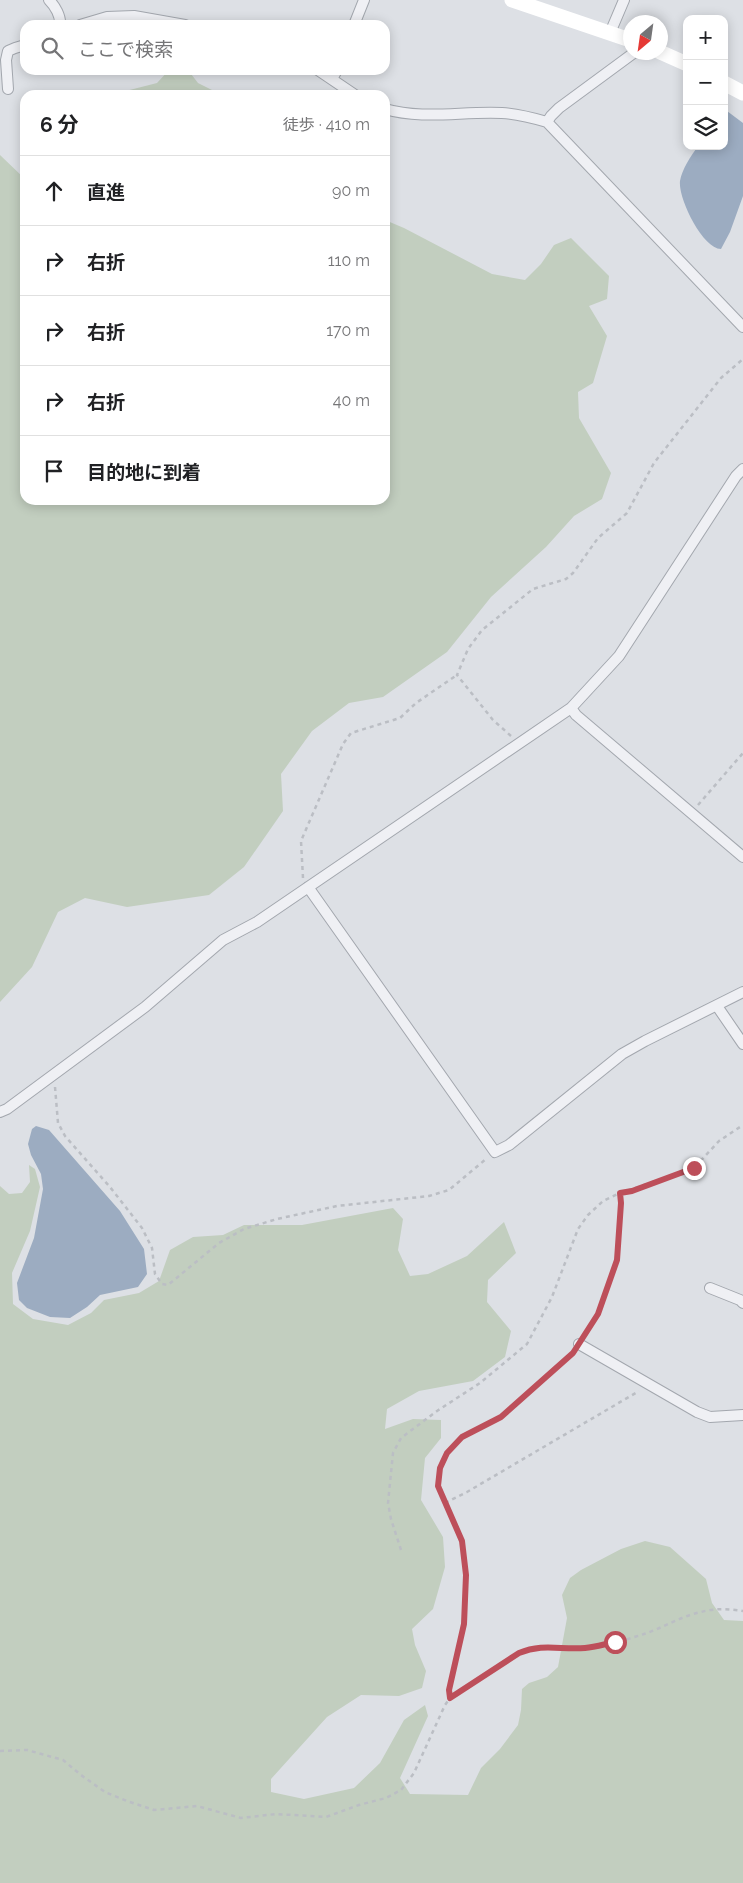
<!DOCTYPE html>
<html lang="ja">
<head>
<meta charset="utf-8">
<style>
	:root { --surface:#fff; --page:#f2f2f2; --text:#202124; --muted:#757577; --line:#e0e0e0 }
	body { margin:0; font-family:Raleway,"Noto Sans JP",sans-serif; background:var(--page); color:var(--text) }
	.controls { position:absolute; right:15px; top:15px; display:grid; overflow:hidden; border-radius:10px; box-shadow:0 2px 12px #0003 }
	.controls button { width:45px; height:45px; display:grid; place-items:center; padding:0; border:0; border-bottom:1px solid var(--line); background:var(--surface); color:var(--text); font:25px sans-serif }
	.compass { position:absolute; left:623px; top:15px; width:45px; height:45px; border-radius:50%; background:var(--surface); box-shadow:0 2px 12px #0003; rotate:209deg }
	.stop { position:absolute; width:15px; height:15px; margin:-11px; border:4px solid #bd4f5a; border-radius:50%; background:#fff }
	.stop.end { background:#bd4f5a; border-color:#fff; box-shadow:0 1px 5px #0008 }
	.list { margin:0; padding:0; list-style:none }
	h2 { display:flex; justify-content:space-between; align-items:center; height:65px; margin:0; padding:0 20px; font-size:21px }
	h2 small { font-size:16px; font-weight:400; color:var(--muted) }
	.list li { display:grid; grid-template-columns:32px 1fr auto; gap:15px; align-items:center; box-sizing:border-box; height:70px; padding:0 20px; border-top:1px solid var(--line) }
	.list b { display:block; font-size:19px; white-space:nowrap }
	.list em { font-size:16px; font-style:normal; color:var(--muted) }
	.icon { flex:none; width:28px; height:28px; fill:none; stroke:currentColor; stroke-width:2; stroke-linecap:round; stroke-linejoin:round }
	.map { position:relative; flex:none; width:743px; height:1883px; overflow:hidden }
	.search { position:absolute; background:var(--surface); box-shadow:0 2px 12px #0003; left:20px; top:20px; width:370px; height:55px; display:flex; align-items:center; gap:12px; box-sizing:border-box; padding:0 18px; border-radius:15px; color:var(--muted); font-size:19px }
	.panel { position:absolute; background:var(--surface); box-shadow:0 2px 12px #0003; left:20px; top:90px; width:370px; height:415px; border-radius:15px }
	.map>svg:first-child { display:block }
</style>
</head>
<body>
<div class="map">
<svg width="743" height="1883" viewBox="0 0 743 1883">
	<rect width="100%" height="100%" fill="#dde0e5"/>
	<path fill="#c2cebf" d="M 169,70 L 188,70 L 198,83 L 222,95 L 110,95 L 157,83 Z
		M 0,155 L 25,179 L 25,500 L 385,500 L 385,220 L 404,228 L 492,274 L 525,280 L 541,264 L 554,245 L 571,238 L 609,276 L 607,299 L 589,306 L 607,336 L 593,383 L 578,392 L 579,418 L 611,473 L 602,499 L 574,516 L 546,547 L 491,597 L 447,652 L 383,697 L 349,703 L 312,731 L 281,774 L 283,811 L 244,867 L 209,895 L 127,907 L 85,898 L 58,912 L 32,967 L 0,1002 Z
		M 29,1165 L 35,1169 L 40,1187 L 30,1231 L 12,1273 L 13,1304 L 33,1319 L 68,1325 L 91,1313 L 104,1300 L 139,1293 L 159,1281 L 170,1250 L 193,1237 L 223,1235 L 244,1225 L 302,1225 L 393,1208 L 403,1219 L 398,1250 L 410,1276 L 428,1274 L 467,1256 L 504,1222 L 516,1253 L 488,1280 L 487,1302 L 511,1331 L 505,1357 L 473,1381 L 419,1391 L 387,1409 L 385,1429 L 413,1419 L 441,1420 L 441,1438 L 425,1458 L 421,1500 L 443,1537 L 445,1567 L 433,1609 L 412,1629 L 415,1645 L 426,1671 L 422,1688 L 399,1696 L 361,1695 L 327,1717 L 271,1779 L 271,1792 L 304,1799 L 354,1788 L 380,1763 L 404,1720 L 425,1705 L 428,1716 L 400,1778 L 410,1794 L 468,1795 L 481,1768 L 500,1749 L 518,1725 L 521,1710 L 522,1689 L 529,1683 L 547,1677 L 558,1667 L 567,1618 L 562,1595 L 570,1578 L 581,1570 L 621,1549 L 645,1541 L 670,1547 L 706,1579 L 712,1603 L 724,1620 L 743,1621 L 743,1883 L 0,1883 L 0,1186 L 9,1194 L 22,1193 L 30,1182 Z"/>
	<path fill="#9cacc1" d="M 727,111 L 743,123 L 743,196 L 730,232 L 721,249 C 702,248 678,198 680,181 C 682,169 691,156 698,146 L 724,146 L 724,112 Z
		M 36,1126 L 49,1130 L 120,1211 L 144,1249 L 147,1274 L 138,1287 L 100,1295 L 87,1307 L 70,1318 L 50,1317 L 27,1308 L 19,1300 L 17,1283 L 34,1238 L 43,1189 L 41,1174 L 31,1155 L 28,1144 L 32,1129 Z"/>
	<g fill="none" stroke-linecap="round" stroke-linejoin="round">
		<g stroke="#a3a7ae" stroke-width="12">
			<path id="minor" d="M 49,0 C 55,6 61,16 60,25
				M 80,25 L 107,17 L 134,16 L 185,25
				M 354,25 L 364,0
				M 610,33 L 624,0
				M 318,70 L 355,95
				M 332,79 L 337,70
				M 8,89 L 6,60 L 8,51 L 15,48 L 25,45
				M 385,109 C 423,120 462,111 502,113 C 517,114 533,118 547,122 L 743,327
				M 547,122 L 551,116 L 559,108 L 635,52
				M 571,708 L 576,715 L 743,857
				M 308,887 L 495,1152 L 509,1145 L 622,1054 L 645,1041 L 743,992
				M 717,1006 L 743,1044
				M 0,1112 L 7,1109 L 145,1007 L 223,940 L 257,922 L 571,708 L 619,656 L 736,476 L 743,469
				M 710,1288 L 740,1300 L 743,1303
				M 579,1344 L 697,1412 L 710,1417 L 743,1415"/>
		</g>
		<path stroke="#bbbec4" stroke-width="2.5" stroke-dasharray="4 4" stroke-linecap="butt" d="M 511,736 L 493,720 L 457,675 L 468,649 L 482,630 L 533,589 L 566,579 L 573,573 L 598,538 L 627,513 L 654,463 L 721,378 L 743,359
			M 698,805 L 743,753
			M 303,878 L 301,841 L 343,744 L 351,733 L 400,718 L 416,703 L 457,675
			M 55,1087 L 58,1123 L 65,1136 L 110,1187 L 142,1228 L 152,1248 L 155,1274 L 162,1284 L 168,1285 L 219,1243 L 244,1229 L 277,1219 L 337,1206 L 429,1196 L 449,1190 L 486,1159
			M 584,1336 L 598,1314 L 617,1260 L 621,1203 L 620,1194
			M 445,1503 L 467,1492 L 639,1391
			M 401,1550 L 391,1519 L 388,1503 L 393,1453 L 401,1438 L 437,1411 L 480,1383 L 527,1344 L 552,1297 L 578,1229 L 588,1215 L 603,1201 L 620,1193 L 694,1168 L 719,1141 L 743,1125
			M 450,1698 L 449,1690 L 464,1624 L 466,1575 L 462,1541 L 438,1486 L 440,1468 L 447,1453 L 462,1437 L 501,1417 L 573,1353
			M 0,1751 L 27,1750 L 63,1760 L 81,1775 L 105,1792 L 127,1801 L 154,1810 L 197,1806 L 241,1818 L 276,1814 L 326,1817 L 359,1805 L 386,1798 L 401,1790 L 414,1773 L 445,1705 L 450,1698 L 519,1653 C 543,1643 559,1649 583,1648 C 603,1647 625,1640 644,1634 C 663,1628 681,1616 701,1612 C 714,1608 730,1609 743,1611"/>
		<use href="#minor" stroke="#eff0f4" stroke-width="10"/>
		<path stroke="#fff" stroke-width="15" d="M 512,0 L 630,40
			M 660,52 L 687,64
			M 724,83 L 743,93"/>
	</g>
	<g fill="none" stroke-linecap="round" stroke-linejoin="round">
		<path stroke="#bd4f5a" stroke-width="6" d="M 615,1642 C 605,1644 595,1647 585,1648 C 560,1650 543,1643 519,1653 L 450,1698 L 449,1690 L 464,1624 L 466,1575 L 462,1541 L 438,1486 L 440,1468 L 447,1453 L 462,1437 L 501,1417 L 573,1353 L 598,1314 L 617,1260 L 621,1203 L 620,1193 L 632,1191 L 694,1168"/>
	</g>
</svg>
<div class="controls">
<button>+</button>
<button>−</button>
<button><svg class="icon" aria-label="layers" viewBox="0 0 24 24"><path d="M12 4l9 5-9 5-9-5zM3 14l9 5 9-5"/></svg></button>
</div>
<svg class="compass" viewBox="-18 -18 36 36"><path d="M0-13l5 13h-10z" fill="#e53935"/><path d="M0 13l5-13h-10z" fill="#757577"/></svg>
<div class="stop" style="left:615px;top:1642px"></div>
<div class="stop end" style="left:694px;top:1168px"></div>
<div class="search"><svg class="icon" aria-label="search" viewBox="0 0 24 24"><circle cx="10" cy="10" r="6"/><path d="M15 15l6 6"/></svg>ここで検索</div>
<section class="panel">
<h2>6 分<small>徒歩 · 410 m</small></h2>
<ul class="list">
<li><svg class="icon" aria-label="ahead" viewBox="0 0 24 24"><path d="M12 20V5M6 11l6-6 6 6"/></svg><div><b>直進</b></div><em>90 m</em></li>
<li><svg class="icon" aria-label="right" viewBox="0 0 24 24"><path d="M7 20v-9h11M14 6l5 5-5 5"/></svg><div><b>右折</b></div><em>110 m</em></li>
<li><svg class="icon" aria-label="right" viewBox="0 0 24 24"><path d="M7 20v-9h11M14 6l5 5-5 5"/></svg><div><b>右折</b></div><em>170 m</em></li>
<li><svg class="icon" aria-label="right" viewBox="0 0 24 24"><path d="M7 20v-9h11M14 6l5 5-5 5"/></svg><div><b>右折</b></div><em>40 m</em></li>
<li><svg class="icon" aria-label="arrive" viewBox="0 0 24 24"><path d="M6 21V4h12l-3 4 3 4H6"/></svg><div><b>目的地に到着</b></div></li>
</ul>
</section>
</div>
</body>
</html>
